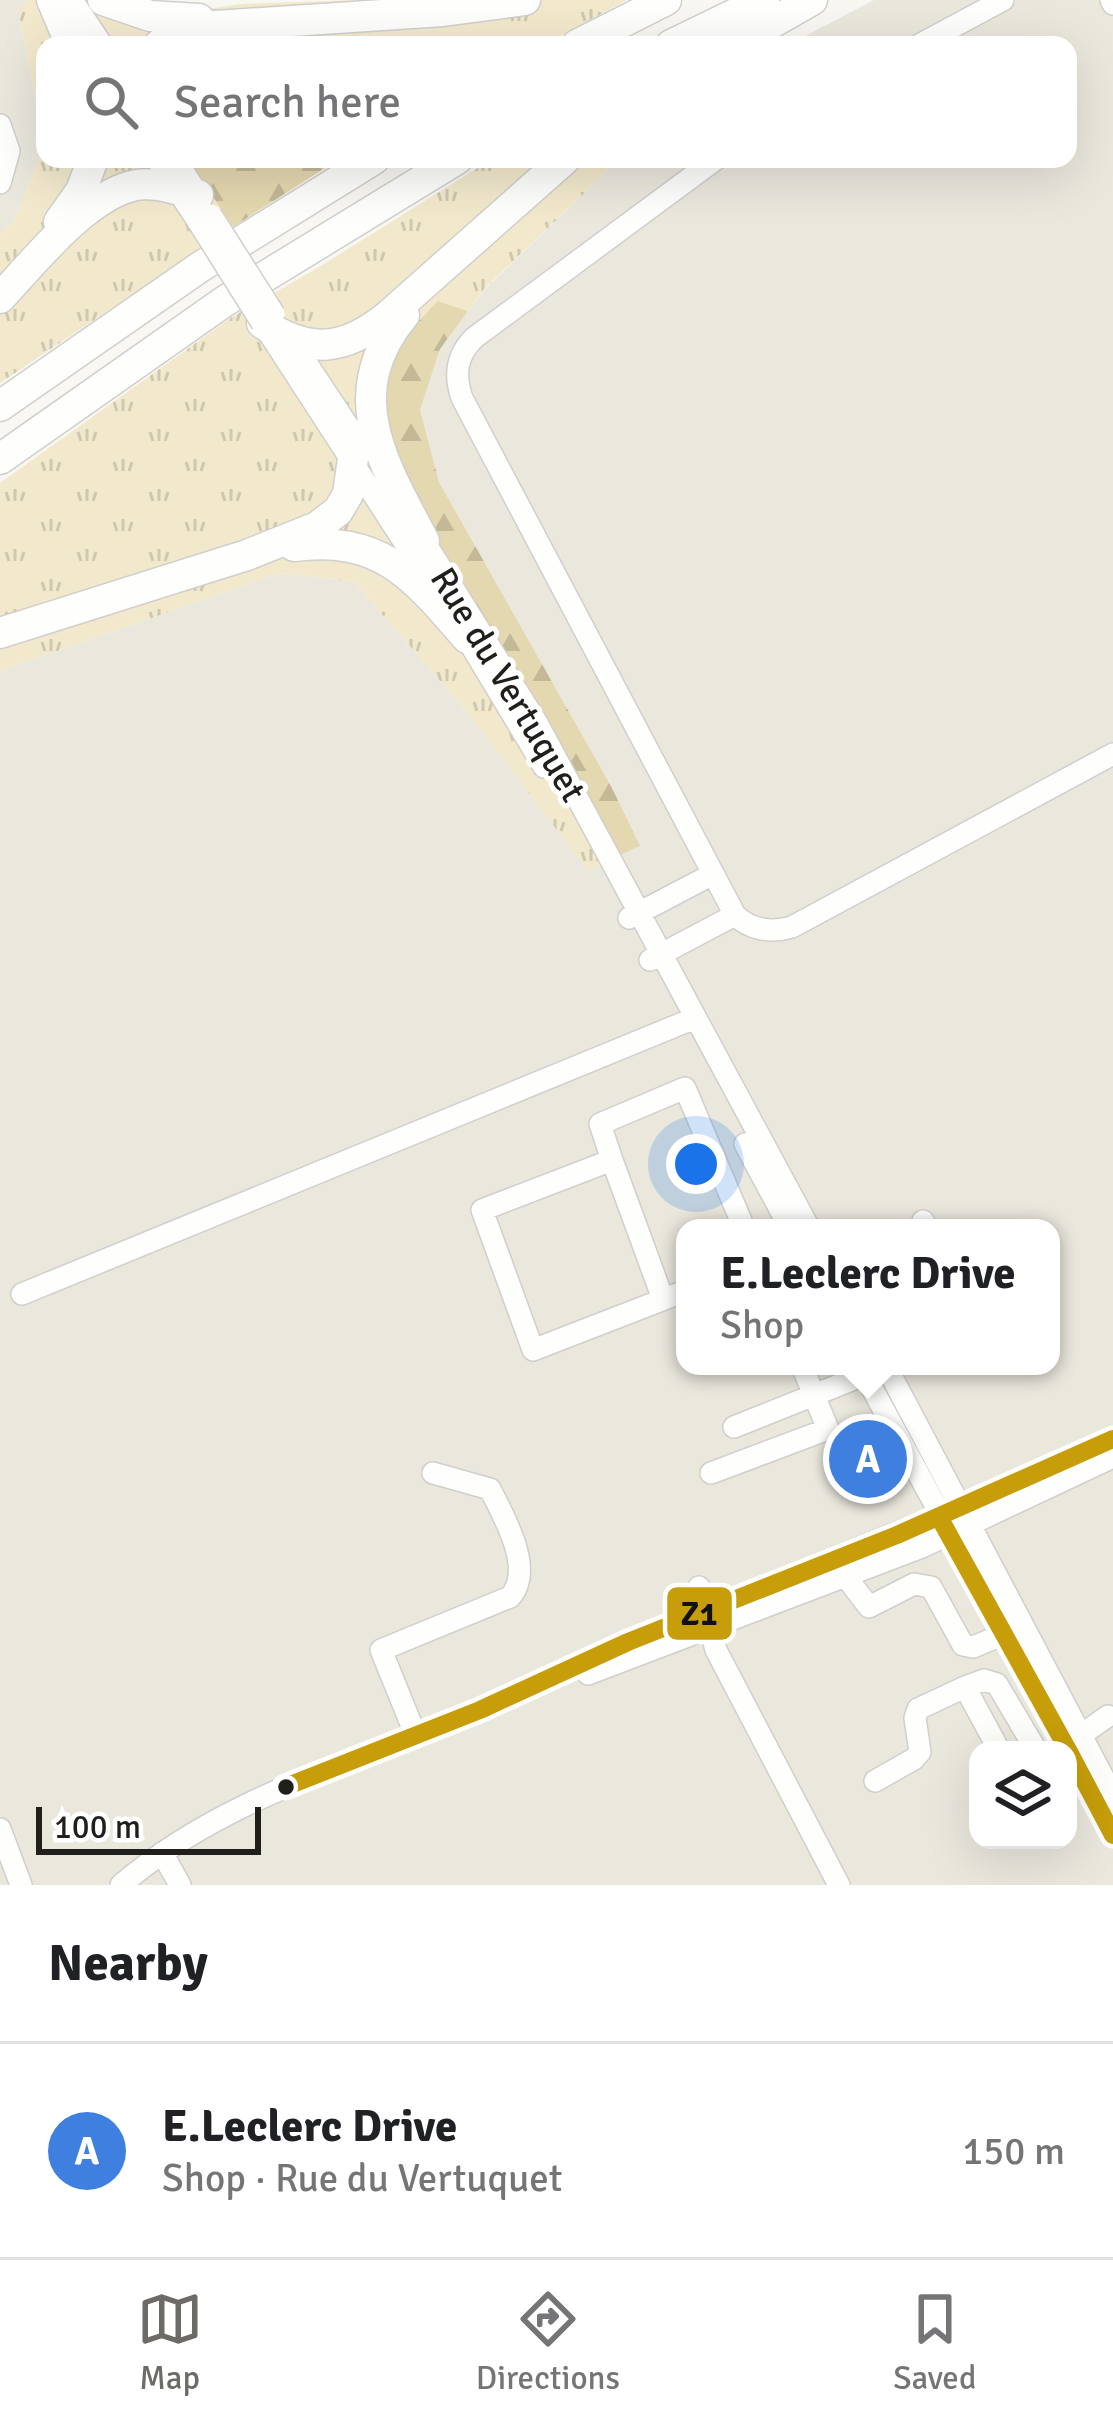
<!DOCTYPE html>
<html lang="en">
<head>
<meta charset="utf-8">
<style>
	:root { --surface:#fff; --page:#f6f6f6; --text:#202124; --muted:#757577; --line:#e0e0e0; --accent:#6c6b67 }
	body { margin:0; font-family:Signika,sans-serif; background:var(--page); color:var(--text) }
	.controls { position:absolute; right:36px; bottom:36px; display:grid; overflow:hidden; border-radius:24px; box-shadow:0 12px 48px #0002 }
	.controls button { width:108px; height:108px; display:grid; place-items:center; padding:0; border:0; border-bottom:3px solid var(--line); background:var(--surface); color:var(--text); font:60px sans-serif }
	.scale { position:absolute; left:36px; bottom:30px; width:225px; box-sizing:border-box; padding-left:12px; border:6px solid #201f1c; border-top:0; font-size:33px; line-height:42px; white-space:nowrap; color:#201f1c; -webkit-text-stroke:9px #fff; paint-order:stroke }
	.you { position:absolute; left:696px; top:1164px; width:42px; height:42px; margin:-30px; border:9px solid #fff; border-radius:50%; background:#1a73e8; box-shadow:0 0 0 18px #1a73e833 }
	.badge { display:grid; place-items:center; width:78px; height:78px; border-radius:50%; background:var(--accent); color:#fff; font-size:39px; font-weight:700 }
	.pin { position:absolute; translate:-50% -50%; border:6px solid #fff; box-shadow:0 3px 12px #0006 }
	.popup { position:absolute; left:676px; top:1219px; width:384px; height:156px; box-sizing:border-box; display:grid; place-content:center; border-radius:24px; background:var(--surface); filter:drop-shadow(0 3px 9px #0005); font-size:39px; white-space:nowrap; color:var(--muted) }
	.popup b { font-size:45px; color:var(--text) }
	.popup::after { content:''; position:absolute; left:50%; top:100%; margin-left:-24px; border:24px solid transparent; border-top-color:var(--surface) }
	.list { margin:0; padding:0; list-style:none }
	h2 { display:flex; justify-content:space-between; align-items:center; height:156px; margin:0; padding:0 48px; font-size:51px }
	h2 small { font-size:39px; font-weight:400; color:var(--muted) }
	.list li { display:grid; grid-template-columns:78px 1fr auto; gap:36px; align-items:center; box-sizing:border-box; height:216px; padding:0 48px; border-top:3px solid var(--line) }
	.list b { display:block; font-size:45px; white-space:nowrap }
	.list p { margin:0; font-size:39px; white-space:nowrap; color:var(--muted) }
	.list em { font-size:39px; font-style:normal; color:var(--muted) }
	.icon { flex:none; width:66px; height:66px; fill:none; stroke:currentColor; stroke-width:2; stroke-linecap:round; stroke-linejoin:round }
	.map { position:relative; flex:none; width:1113px; height:1885px; overflow:hidden }
	.search { position:absolute; background:var(--surface); box-shadow:0 12px 48px #0002; left:36px; right:36px; top:36px; height:132px; display:flex; align-items:center; gap:30px; box-sizing:border-box; padding:0 42px; border-radius:24px; color:var(--muted); font-size:45px }
	.sheet { height:372px; background:var(--surface) }
	nav { display:flex; justify-content:space-around; align-items:center; box-sizing:border-box; height:168px; border-top:3px solid var(--line); background:var(--surface); font-size:33px; color:var(--muted) }
	nav a { display:grid; justify-items:center; gap:6px }
	nav .on { color:var(--accent) }
	.map>svg:first-child { display:block }
</style>
</head>
<body>
<div class="map">
<svg width="1113" height="1885" viewBox="0 0 1113 1885">
	<defs>
		<pattern id="grass-tufts" width="24" height="20" patternUnits="userSpaceOnUse" patternTransform="scale(3)"><rect width="24" height="20" fill="#f2e9cd"/><path d="M3 7l-1-3M5 7V3M7 7l1-3M15 17l-1-3M17 17v-4M19 17l1-3" fill="none" stroke="#cfc7af"/></pattern>
		<pattern id="forest-firs" width="22" height="20" patternUnits="userSpaceOnUse" patternTransform="scale(3)"><rect width="22" height="20" fill="#e4d8b0"/><path d="M5 1l3.5 6h-7zM16 11l3.5 6h-7z" fill="#c3b997"/></pattern>
	</defs>
	<rect width="100%" height="100%" fill="#f8f7f2"/>
	<path fill="#eae7dd" fill-rule="evenodd" d="M 0,0 L 29,0 L 18,9 L 45,146 L 15,219 L 0,234 Z
		M 874,0 L 1113,0 L 1113,1885 L 0,1885 L 0,671 L 280,573 L 353,581 L 468,713 L 611,786 L 439,482 L 420,410 L 440,348 L 485,289 L 620,159 L 1068,159 L 1068,45 L 788,45 ZM 685,1228 L 1051,1228 L 1051,1366 L 685,1366 ZM 978,1750 L 1068,1750 L 1068,1840 L 978,1840 Z"/>
	<path fill="url(#grass-tufts)" d="M 29,0 L 132,0 L 192,11 L 241,4 L 361,0 L 627,0 L 543,45 L 304,45 L 295,32 L 176,45 L 45,45 L 45,159 L 188,159 L 233,227 L 0,383 L 0,234 L 15,219 L 45,146 L 18,9 Z
		M 492,159 L 620,159 L 485,288 L 468,311 L 438,301 L 383,379 L 618,856 L 588,871 L 468,713 L 353,581 L 280,573 L 0,671 L 0,483 L 232,317 L 319,267 Z"/>
	<path fill="url(#forest-firs)" d="M 188,159 L 339,159 L 233,227 Z
		M 438,301 L 468,311 L 440,349 L 420,410 L 439,482 L 611,786 L 640,846 L 618,856 L 416,505 L 384,426 L 383,379 L 396,345 Z"/>
	<g fill="none" stroke-linecap="round" stroke-linejoin="round">
		<g stroke="#d0cfcc" stroke-width="24">
			<path id="minor" d="M 72,0 L 102,45
				M 1111,0 L 1113,4
				M 919,45 L 1003,0
				M 0,125 L 9,151 L 0,183
				M 157,159 L 199,223
				M 175,159 L 201,199
				M 716,159 L 474,338 C 456,356 454,375 462,398 L 735,915 C 750,930 772,933 792,927 L 1113,754
				M 265,327 L 434,588
				M 290,338 L 362,447
				M 419,533 L 537,723 L 809,1228
				M 461,629 L 544,767
				M 629,918 L 713,874
				M 650,960 L 735,915
				M 745,1144 L 790,1228
				M 612,1160 L 663,1299
				M 923,1221 L 927,1228
				M 685,1291 L 533,1350 L 482,1210 L 612,1160 L 600,1124 L 685,1088 L 744,1228
				M 22,1294 L 695,1018
				M 860,1366 L 1068,1750
				M 886,1366 L 1113,1796
				M 734,1427 L 874,1371
				M 711,1473 L 828,1429 L 802,1366
				M 846,1577 L 869,1607 L 914,1584 L 931,1587 L 963,1645 L 973,1647 L 1014,1630
				M 699,1587 L 716,1650 L 839,1885
				M 588,1674 L 922,1547 L 1113,1457
				M 965,1687 L 984,1680 L 997,1684 L 1036,1750
				M 416,1736 L 381,1650 L 510,1597 C 535,1570 504,1517 490,1489 L 433,1473
				M 1074,1740 L 1108,1716
				M 1068,1750 L 1113,1835
				M 875,1781 L 914,1759 L 920,1752 L 915,1718 L 918,1709 L 965,1687 L 999,1750
				M 0,1829 L 21,1885
				M 162,1853 L 180,1885
				M 121,1885 C 224,1796 356,1763 479,1711 C 529,1690 577,1664 627,1643 C 789,1574 954,1514 1113,1439"/>
		</g>
		<g stroke="#d0cfcc" stroke-width="33">
			<path id="highway" d="M 52,0 L 71,45
				M 103,0 L 150,16 L 199,19
				M 159,45 L 171,36 L 200,27 L 443,11 L 525,0
				M 577,45 L 666,0
				M 671,45 L 764,0
				M 733,45 L 812,0
				M 59,222 L 81,191 L 93,159
				M 0,298 C 33,263 84,198 132,186 C 152,180 178,190 198,195
				M 404,315 C 339,394 383,463 424,541
				M 262,323 C 310,355 345,351 389,315 L 565,159
				M 0,406 L 200,267 L 374,159
				M 0,459 L 225,301 L 457,159
				M 294,546 C 382,535 414,577 467,638
				M 0,633 L 247,555 L 317,527 L 338,511 L 348,494 L 356,437"/>
		</g>
		<use href="#minor" stroke="#fefefd" stroke-width="21"/>
		<use href="#highway" stroke="#fefefd" stroke-width="30"/>
		<g stroke="#d0cfcc" stroke-width="24" stroke-linecap="butt">
			<path id="minor-bridge" d="M 211,215 L 274,314
				M 199,223 L 262,323"/>
		</g>
		<use href="#minor-bridge" stroke="#fefefd" stroke-width="21"/>
		<g stroke="#fff" stroke-width="27">
			<path id="bus-1" d="M 939,1517 L 1068,1750
				M 1068,1750 L 1113,1835
				M 285,1787 L 480,1710 L 628,1642 L 897,1535 L 1113,1439"/>
		</g>
		<use href="#bus-1" stroke="#c79e0a" stroke-width="18"/>
	</g>
	<circle fill="#201f1c" stroke="#fff" stroke-width="4.5" cx="286" cy="1787" r="10"/>
	<g text-anchor="middle" stroke-width="10" stroke-linejoin="round" paint-order="stroke">
		<g font-size="36" fill="#201f1c" stroke="#fff">
			<text transform="translate(509 684) rotate(59)" y="13">Rue du Vertuquet</text>
		</g>
	</g>
	<rect stroke="#fff" stroke-width="4.5" x="665" y="1585" width="69" height="57" rx="12" fill="#c79e0a"/>
	<g font-size="33" text-anchor="middle" font-weight="bold" fill="#111">
		<text x="699" y="1625">Z1</text>
	</g>
</svg>
<div class="controls">
<button><svg class="icon" aria-label="layers" viewBox="0 0 24 24"><path d="M12 4l9 5-9 5-9-5zM3 14l9 5 9-5"/></svg></button>
</div>
<div class="scale">100 m</div>
<div class="you"></div>
<div class="pin badge" style="left:868px;top:1459px;background:#3f7fe0">A</div>
<div class="popup"><b>E.Leclerc Drive</b>Shop</div>
<div class="search"><svg class="icon" aria-label="search" viewBox="0 0 24 24"><circle cx="10" cy="10" r="6"/><path d="M15 15l6 6"/></svg>Search here</div>
</div>
<section class="sheet">
<h2>Nearby<small></small></h2>
<ul class="list">
<li><span class="badge" style="background:#3f7fe0">A</span><div><b>E.Leclerc Drive</b><p>Shop · Rue du Vertuquet</p></div><em>150 m</em></li>
</ul>
</section>
<nav>
<a class="on"><svg class="icon" aria-label="map" viewBox="0 0 24 24"><path d="M3 6l6-2 6 2 6-2v14l-6 2-6-2-6 2zM9 4v14M15 6v14"/></svg>Map</a>
<a><svg class="icon" aria-label="directions" viewBox="0 0 24 24"><path d="M12 3l9 9-9 9-9-9zM9 14v-3h6M13 9l2 2-2 2"/></svg>Directions</a>
<a><svg class="icon" aria-label="saved" viewBox="0 0 24 24"><path d="M7 4h10v16l-5-4-5 4z"/></svg>Saved</a>
</nav>
</body>
</html>
